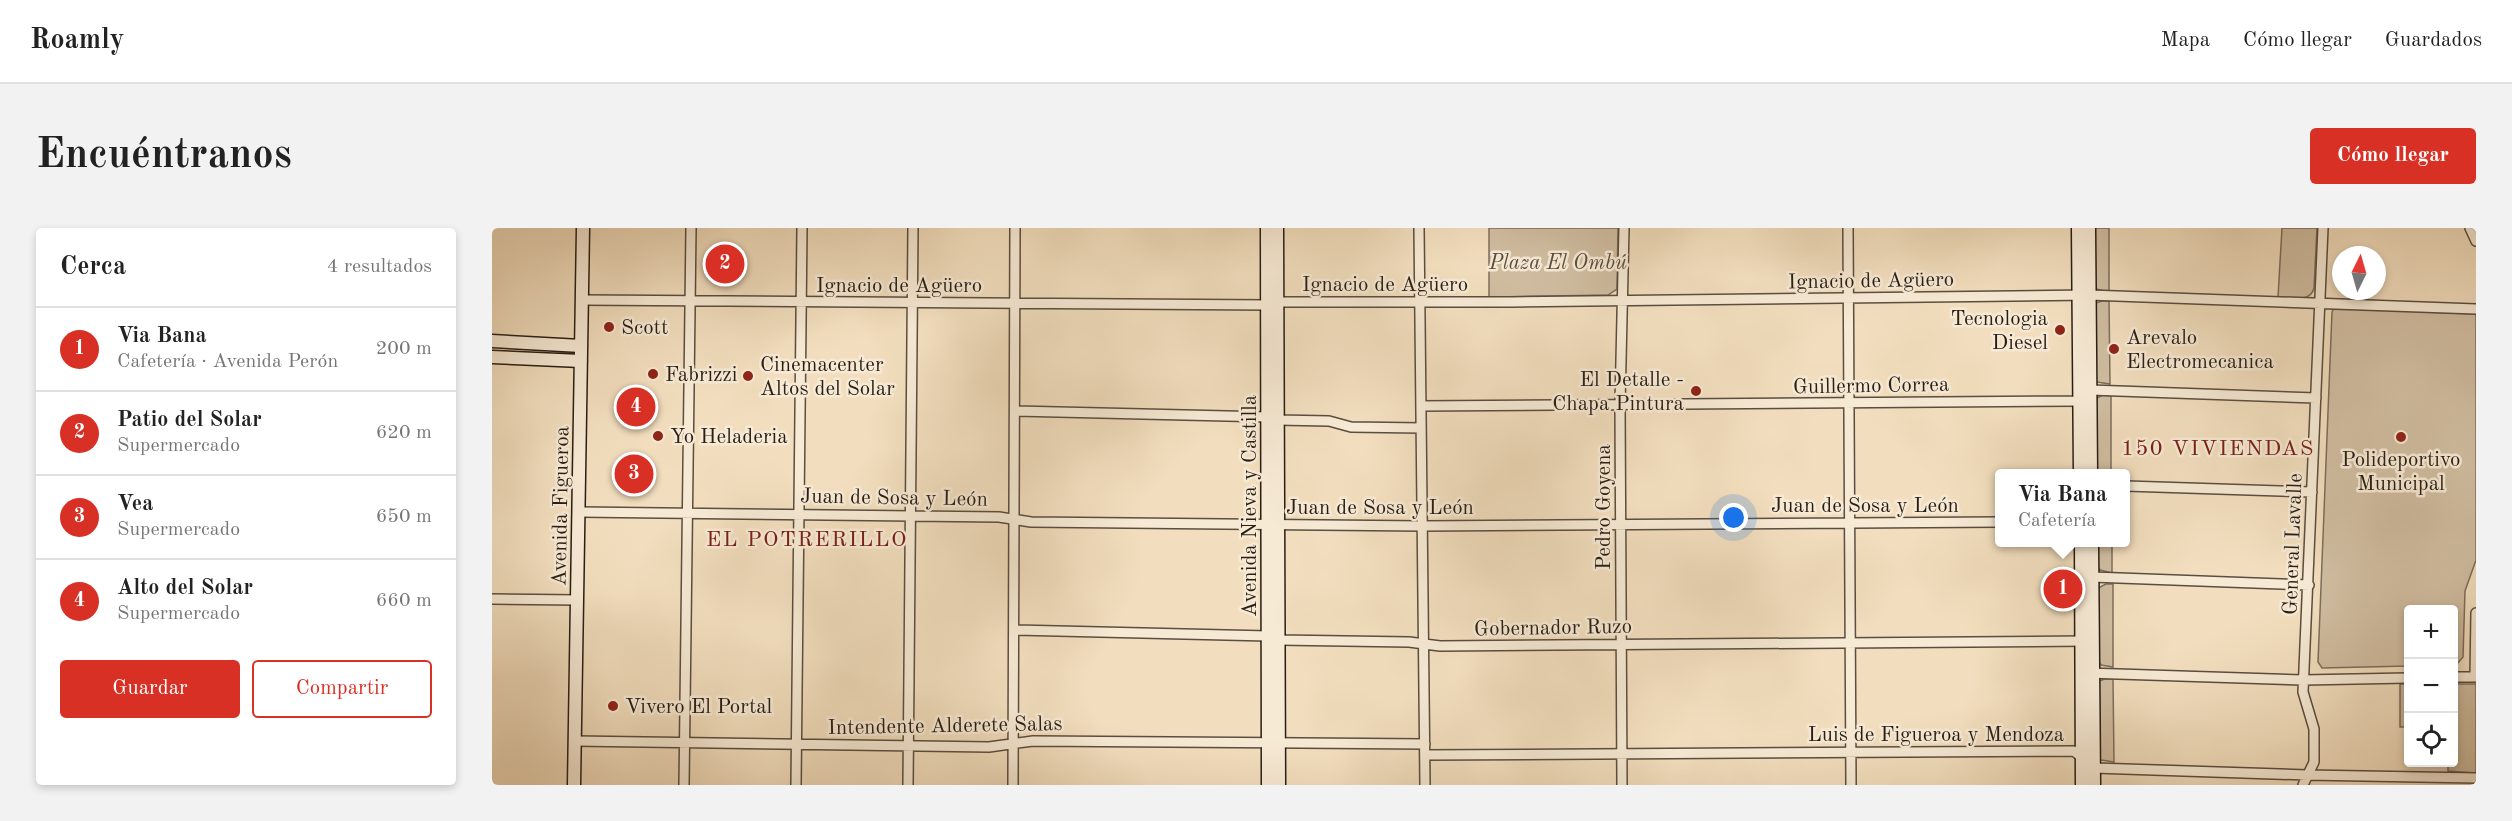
<!DOCTYPE html>
<html lang="es">
<head>
<meta charset="utf-8">
<style>
	:root { --surface:#fff; --page:#f2f2f2; --text:#222; --muted:#767676; --line:#e0e0e0; --accent:#d93025 }
	body { margin:0; font-family:"Old Standard TT",serif; background:var(--page); color:var(--text) }
	.controls { position:absolute; right:18px; bottom:18px; display:grid; overflow:hidden; border-radius:6px; box-shadow:0 3px 9px #0003 }
	.controls button { width:54px; height:54px; display:grid; place-items:center; padding:0; border:0; border-bottom:2px solid var(--line); background:var(--surface); color:var(--text); font:30px sans-serif }
	.compass { position:absolute; left:1840px; top:18px; width:54px; height:54px; border-radius:50%; background:var(--surface); box-shadow:0 3px 9px #0003; rotate:5deg }
	.you { position:absolute; left:1242px; top:290px; width:21px; height:21px; margin:-15px; border:4px solid #fff; border-radius:50%; background:#1a73e8; box-shadow:0 0 0 9px #1a73e833 }
	.badge { display:grid; place-items:center; width:39px; height:39px; border-radius:50%; background:var(--accent); color:#fff; font-size:20px; font-weight:700 }
	.pin { position:absolute; translate:-50% -50%; border:3px solid #fff; box-shadow:0 2px 6px #0006 }
	.popup { position:absolute; left:1503px; top:241px; width:135px; height:78px; box-sizing:border-box; display:grid; place-content:center; border-radius:6px; background:var(--surface); filter:drop-shadow(0 2px 4px #0005); font-size:20px; white-space:nowrap; color:var(--muted) }
	.popup b { font-size:22px; color:var(--text) }
	.popup::after { content:''; position:absolute; left:50%; top:100%; margin-left:-12px; border:12px solid transparent; border-top-color:var(--surface) }
	.list { margin:0; padding:0; list-style:none }
	h2 { display:flex; justify-content:space-between; align-items:center; height:78px; margin:0; padding:0 24px; font-size:26px }
	h2 small { font-size:20px; font-weight:400; color:var(--muted) }
	.list li { display:grid; grid-template-columns:39px 1fr auto; gap:18px; align-items:center; box-sizing:border-box; height:84px; padding:0 24px; border-top:2px solid var(--line) }
	.list b { display:block; font-size:22px; white-space:nowrap }
	.list p { margin:0; font-size:20px; white-space:nowrap; color:var(--muted) }
	.list em { font-size:20px; font-style:normal; color:var(--muted) }
	.actions { display:flex; gap:12px; padding:18px 24px }
	.actions a { flex:1; padding:14px 0; border:2px solid var(--accent); border-radius:6px; text-align:center; font-size:21px; color:var(--accent) }
	.actions .main { background:var(--accent); color:#fff }
	.icon { flex:none; width:33px; height:33px; fill:none; stroke:currentColor; stroke-width:2; stroke-linecap:round; stroke-linejoin:round }
	.map { position:relative; flex:none; width:1984px; height:557px; overflow:hidden; border-radius:6px }
	header { display:flex; align-items:center; gap:36px; box-sizing:border-box; height:84px; padding:0 30px; background:var(--surface); border-bottom:2px solid var(--line) }
	header strong { font-size:28px }
	nav { display:flex; gap:33px; margin-inline-start:auto; font-size:21px }
	.intro { display:flex; align-items:center; justify-content:space-between; box-sizing:border-box; height:144px; padding:0 36px }
	h1 { margin:0; font-size:42px }
	.button { padding:15px 27px; border-radius:6px; background:var(--accent); color:#fff; font-size:21px; font-weight:700 }
	main { display:flex; gap:36px; padding:0 36px }
	aside { flex:1; background:var(--surface); border-radius:6px; box-shadow:0 3px 9px #0003 }
	.map>svg:first-child { display:block }
</style>
</head>
<body>
<header>
<strong>Roamly</strong>
<nav><a>Mapa</a><a>Cómo llegar</a><a>Guardados</a></nav>
</header>
<div class="intro"><h1>Encuéntranos</h1><a class="button">Cómo llegar</a></div>
<main>
<aside>
<h2>Cerca<small>4 resultados</small></h2>
<ul class="list">
<li><span class="badge">1</span><div><b>Via Bana</b><p>Cafetería · Avenida Perón</p></div><em>200 m</em></li>
<li><span class="badge">2</span><div><b>Patio del Solar</b><p>Supermercado</p></div><em>620 m</em></li>
<li><span class="badge">3</span><div><b>Vea</b><p>Supermercado</p></div><em>650 m</em></li>
<li><span class="badge">4</span><div><b>Alto del Solar</b><p>Supermercado</p></div><em>660 m</em></li>
</ul>
<div class="actions"><a class="main">Guardar</a><a>Compartir</a></div>
</aside>
<div class="map">
<svg width="1984" height="557" viewBox="0 0 1984 557">
	<rect width="100%" height="100%" fill="#f2debe"/>
	<filter id="stains"><feTurbulence type="fractalNoise" baseFrequency=".00333" numOctaves="4"/><feColorMatrix values="0 0 0 0 .2 0 0 0 0 .09 0 0 0 0 .02 0 0 0 .5 -.17"/></filter>
	<radialGradient id="worn" r=".72"><stop offset=".6" stop-color="#630" stop-opacity="0"/><stop offset="1" stop-color="#630" stop-opacity=".3"/></radialGradient>
	<path fill="#d0bda1" stroke="#7c6e5c" stroke-width="1.5" d="M 997,0 L 1126,0 L 1125,61 L 1116,67 L 997,69 Z
		M 1601,0 L 1617,0 L 1617,64 L 1604,61 L 1602,56 Z
		M 1790,0 L 1825,0 L 1822,60 C 1819,75 1798,70 1786,69 Z
		M 1610,73 L 1617,73 L 1618,156 L 1605,154 L 1603,150 L 1602,82 L 1604,75 Z
		M 1842,80 L 1984,86 L 1984,332 L 1973,363 L 1971,429 L 1964,437 L 1962,437 L 1962,382 L 1916,382 L 1916,438 L 1830,440 L 1826,434 L 1840,84 Z
		M 1611,167 L 1619,168 L 1619,245 L 1604,245 L 1603,176 L 1605,170 Z
		M 1605,315 L 1620,315 L 1620,345 L 1608,342 L 1605,338 Z
		M 1614,356 L 1621,356 L 1621,439 L 1609,437 L 1606,433 L 1605,365 L 1608,359 Z
		M 1613,451 L 1621,451 L 1622,534 L 1609,532 L 1607,528 L 1605,458 L 1607,453 Z
		M 1908,456 L 1916,456 L 1916,499 L 1908,499 Z
		M 1962,456 L 1984,456 L 1984,545 L 1956,543 L 1956,535 L 1962,534 Z"/>
	<g fill="none" stroke-linecap="round" stroke-linejoin="round">
		<g stroke="#5a4e40" stroke-width="12">
			<path id="street" d="M 927,0 L 933,557
				M 1356,0 L 1359,557
				M 1978,0 L 1984,13
				M 90,72 L 777,77 L 786,74 L 1020,74 L 1597,67 L 1984,81
				M 929,178 L 1587,173 L 1598,162 L 1824,170
				M 523,183 L 777,189 L 786,192 L 837,193 L 859,199 L 929,200
				M 1634,258 L 1820,264
				M 88,284 L 507,289 L 539,294 L 931,298 L 1508,294
				M 1600,349 L 1817,357
				M 0,371 L 86,372
				M 523,402 L 776,408 L 787,412 L 917,414 L 948,418 L 1595,413
				M 1595,445 L 1811,452 L 1916,450
				M 1962,449 L 1984,449
				M 1983,449 L 1984,385
				M 83,513 L 497,519 L 541,513 L 933,516
				M 933,527 L 1582,523 L 1602,540 L 1815,547 L 1984,550
				M 192,557 L 199,0
				M 304,557 L 310,0
				M 416,557 L 421,0
				M 521,557 L 523,0
				M 1130,557 L 1128,177 L 1132,0
				M 1811,557 L 1822,534 L 1822,501 L 1811,464 L 1831,0"/>
		</g>
		<g stroke="#281e16" stroke-width="15">
			<path id="secondary" d="M 775,0 L 776,557
				M 785,0 L 787,557
				M 1586,0 L 1588,246
				M 1597,0 L 1599,246
				M 0,113 L 89,118
				M 0,129 L 89,133
				M 1589,314 L 1590,557
				M 1600,314 L 1602,557
				M 82,557 L 91,0"/>
		</g>
		<use href="#street" stroke="#f7ead5" stroke-width="9"/>
		<use href="#secondary" stroke="#f7ead5" stroke-width="12"/>
	</g>
	<g fill="#8f2418" stroke="#f7ead5" stroke-width="2">
		<circle cx="117" cy="99" r="6"/>
		<circle cx="1568" cy="102" r="6"/>
		<circle cx="1622" cy="121" r="6"/>
		<circle cx="161" cy="146" r="6"/>
		<circle cx="256" cy="148" r="6"/>
		<circle cx="1204" cy="163" r="6"/>
		<circle cx="166" cy="208" r="6"/>
		<circle cx="1909" cy="209" r="6"/>
		<circle cx="121" cy="478" r="6"/>
	</g>
	<g text-anchor="middle" stroke-width="5" stroke-linejoin="round" paint-order="stroke">
		<g font-size="21" font-style="italic" fill="#5a4e40" stroke="#f7ead5">
			<text x="1066" y="41">Plaza El Ombú</text>
		</g>
		<g font-size="21" fill="#281e16" stroke="#f7ead5">
			<text transform="translate(1379 52) rotate(-1)" y="7">Ignacio de Agüero</text>
			<text x="893" y="63">Ignacio de Agüero</text>
			<text x="407" y="64">Ignacio de Agüero</text>
			<text transform="translate(1379 157) rotate(-1)" y="7">Guillermo Correa</text>
			<text transform="translate(402 269) rotate(1)" y="7">Juan de Sosa y León</text>
			<text x="1373" y="284">Juan de Sosa y León</text>
			<text transform="translate(68 278) rotate(-89)" y="7">Avenida Figueroa</text>
			<text transform="translate(757 278) rotate(-90)" y="7">Avenida Nieva y Castilla</text>
			<text x="888" y="286">Juan de Sosa y León</text>
			<text transform="translate(1111 279) rotate(-90)" y="7">Pedro Goyena</text>
			<text transform="translate(1800 316) rotate(-88)" y="7">General Lavalle</text>
			<text transform="translate(1061 399) rotate(-1)" y="7">Gobernador Ruzo</text>
			<text transform="translate(453 497) rotate(-1)" y="7">Intendente Alderete Salas</text>
			<text x="1444" y="513">Luis de Figueroa y Mendoza</text>
		</g>
		<g font-size="21" fill="#281e16" stroke="#f7ead5" text-anchor="start">
			<text x="1556" y="97" text-anchor="end">Tecnologia<tspan x="1556" dy="24">Diesel</tspan></text>
			<text x="129" y="106">Scott</text>
			<text x="1634" y="116">Arevalo<tspan x="1634" dy="24">Electromecanica</tspan></text>
			<text x="268" y="143">Cinemacenter<tspan x="268" dy="24">Altos del Solar</tspan></text>
			<text x="173" y="153">Fabrizzi</text>
			<text x="1192" y="158" text-anchor="end">El Detalle -<tspan x="1192" dy="24">Chapa Pintura</tspan></text>
			<text x="178" y="215">Yo Heladeria</text>
			<text x="1909" y="238" text-anchor="middle">Polideportivo<tspan x="1909" dy="24">Municipal</tspan></text>
			<text x="133" y="485">Vivero El Portal</text>
		</g>
		<g font-size="22" letter-spacing="1.5" fill="#7a1f14" stroke="#f7ead5">
			<text x="1726" y="227">150 VIVIENDAS</text>
			<text x="315" y="318">EL POTRERILLO</text>
		</g>
	</g>
	<rect width="100%" height="100%" filter="url(#stains)"/>
	<rect width="100%" height="100%" fill="url(#worn)"/>
</svg>
<div class="controls">
<button>+</button>
<button>−</button>
<button><svg class="icon" aria-label="locate" viewBox="0 0 24 24"><circle cx="12" cy="12" r="6"/><path d="M12 2v4M12 18v4M2 12h4M18 12h4"/></svg></button>
</div>
<svg class="compass" viewBox="-18 -18 36 36"><path d="M0-13l5 13h-10z" fill="#e53935"/><path d="M0 13l5-13h-10z" fill="#767676"/></svg>
<div class="you"></div>
<div class="pin badge" style="left:1571px;top:361px">1</div>
<div class="popup"><b>Via Bana</b>Cafetería</div>
<div class="pin badge" style="left:233px;top:36px">2</div>
<div class="pin badge" style="left:142px;top:246px">3</div>
<div class="pin badge" style="left:144px;top:179px">4</div>
</div>
</main>
</body>
</html>
